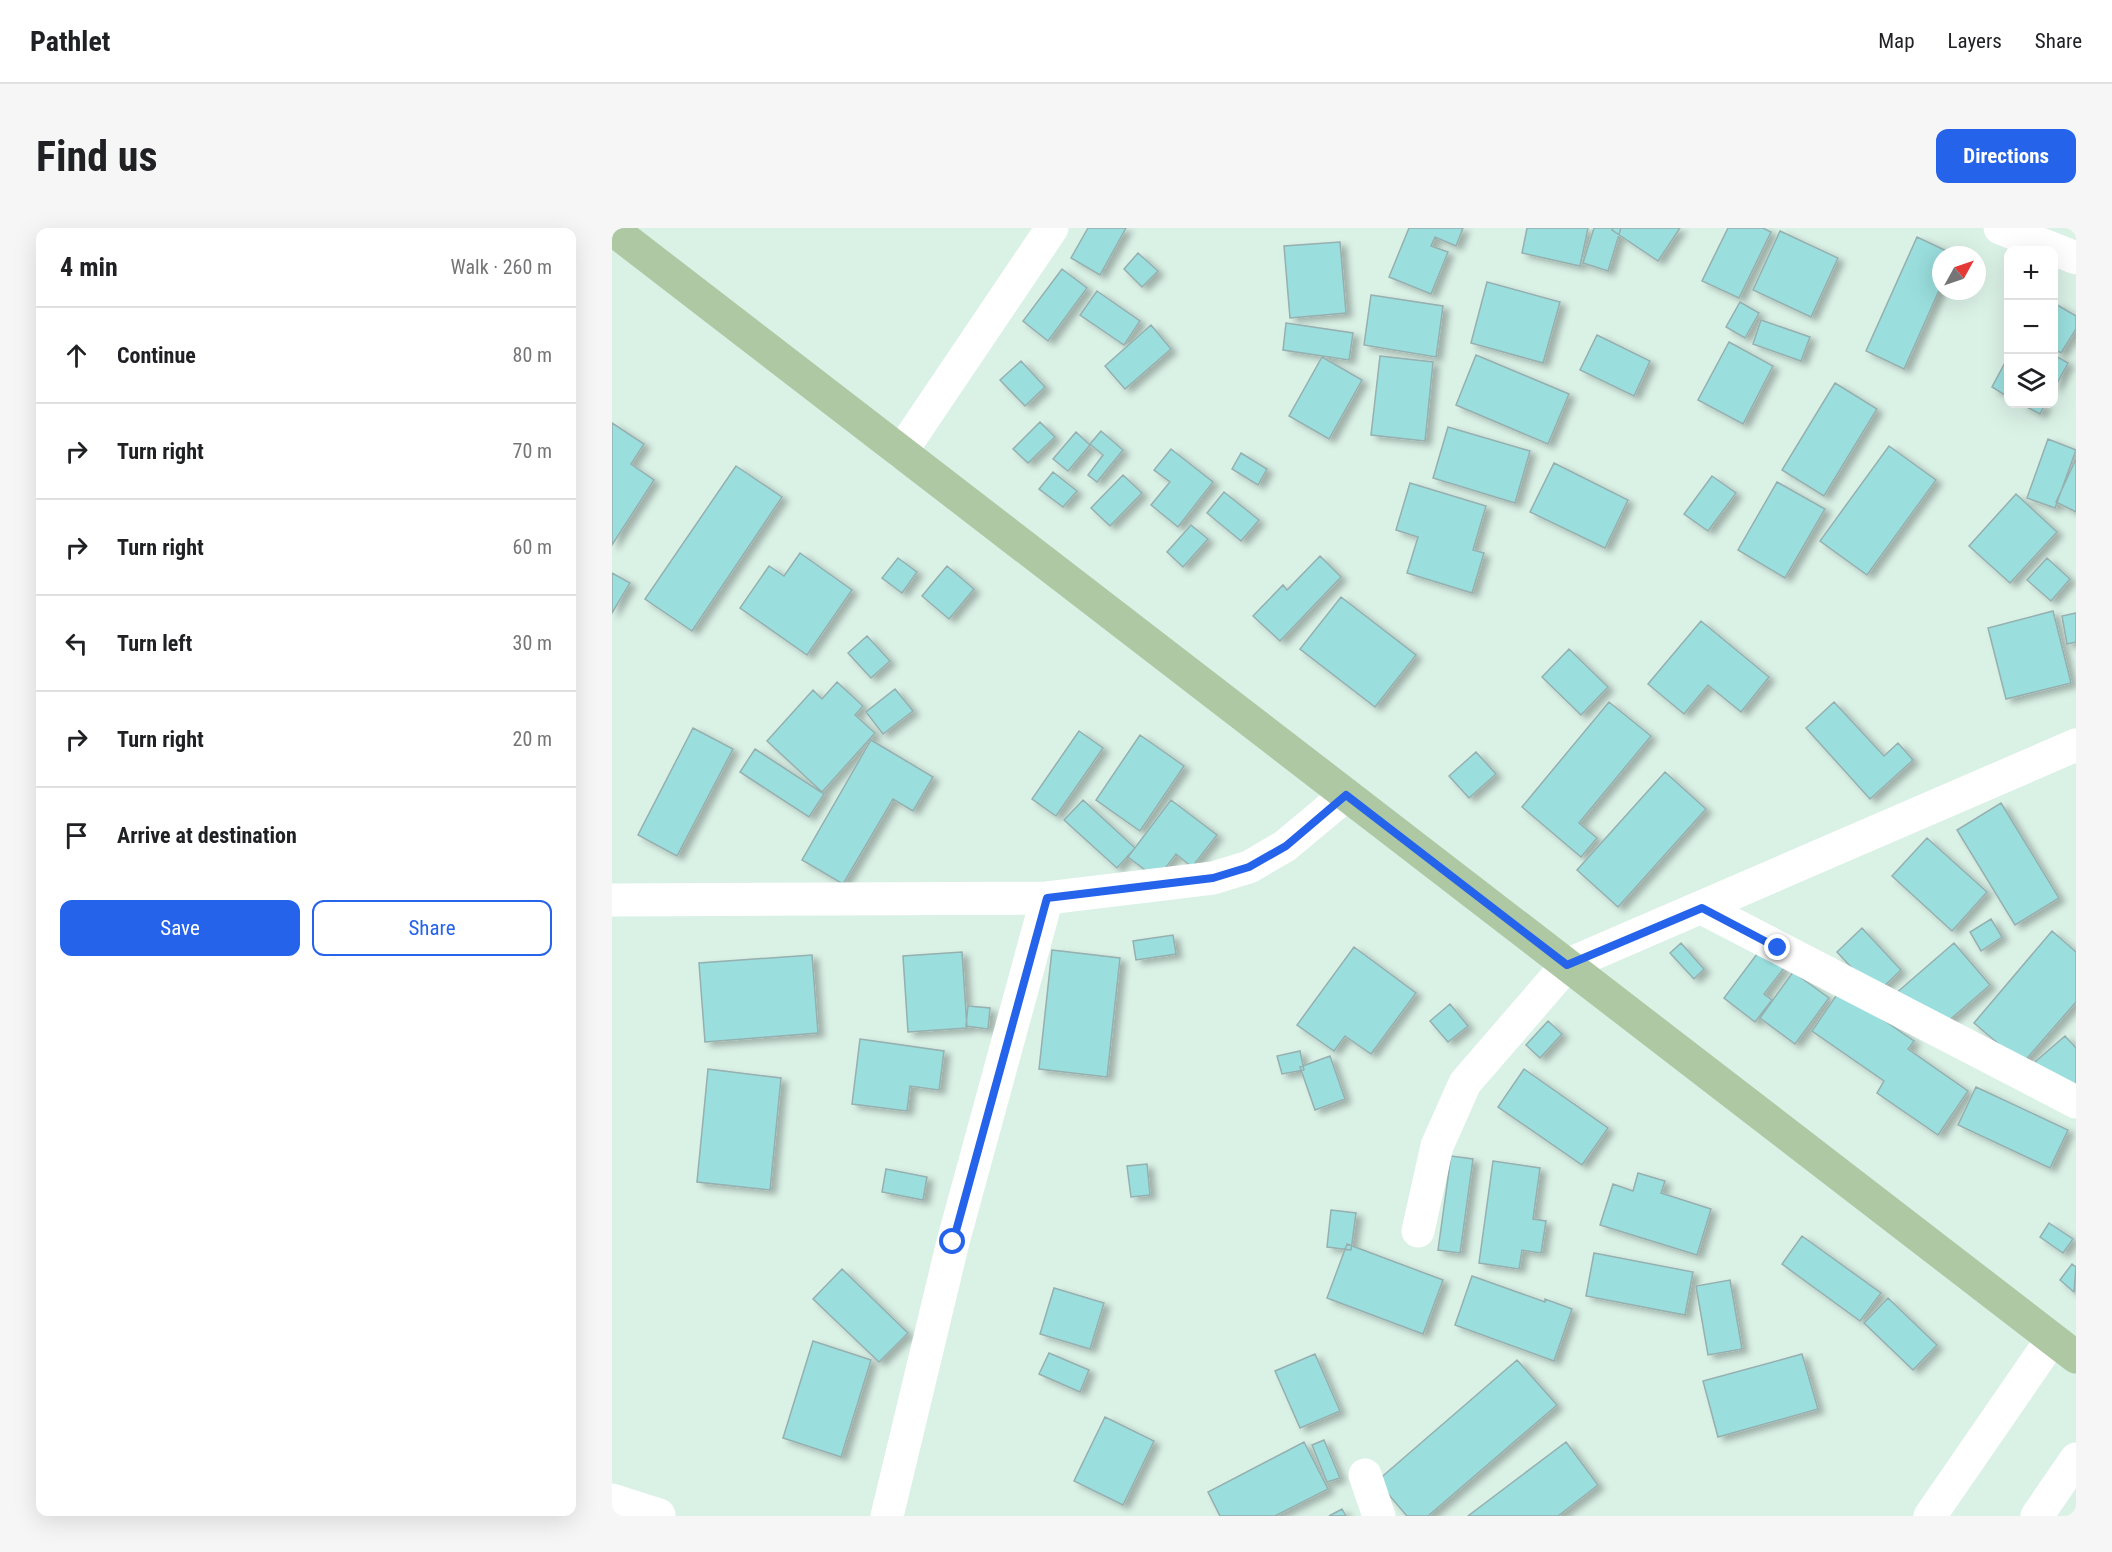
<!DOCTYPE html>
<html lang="en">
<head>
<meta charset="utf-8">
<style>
	:root { --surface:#fff; --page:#f6f6f6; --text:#202124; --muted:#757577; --line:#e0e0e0; --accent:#2563eb }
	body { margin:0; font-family:"Roboto Condensed",sans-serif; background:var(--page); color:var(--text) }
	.controls { position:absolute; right:18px; top:18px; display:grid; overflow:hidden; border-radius:12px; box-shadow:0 6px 24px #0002 }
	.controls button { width:54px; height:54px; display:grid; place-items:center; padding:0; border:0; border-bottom:2px solid var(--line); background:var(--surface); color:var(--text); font:30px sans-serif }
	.compass { position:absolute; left:1320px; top:18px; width:54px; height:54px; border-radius:50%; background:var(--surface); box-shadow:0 6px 24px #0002; rotate:50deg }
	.stop { position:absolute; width:18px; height:18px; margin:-14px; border:4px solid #2563eb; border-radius:50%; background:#fff }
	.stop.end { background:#2563eb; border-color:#fff; box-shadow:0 2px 6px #0008 }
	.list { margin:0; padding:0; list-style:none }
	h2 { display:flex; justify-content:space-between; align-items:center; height:78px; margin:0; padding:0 24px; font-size:26px }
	h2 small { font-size:20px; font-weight:400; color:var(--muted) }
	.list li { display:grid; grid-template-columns:39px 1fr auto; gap:18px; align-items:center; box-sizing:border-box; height:96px; padding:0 24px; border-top:2px solid var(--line) }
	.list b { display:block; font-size:22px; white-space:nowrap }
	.list em { font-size:20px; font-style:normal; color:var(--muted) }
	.actions { display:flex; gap:12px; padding:18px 24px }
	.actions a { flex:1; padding:14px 0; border:2px solid var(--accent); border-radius:12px; text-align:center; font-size:21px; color:var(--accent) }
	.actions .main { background:var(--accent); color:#fff }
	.icon { flex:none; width:33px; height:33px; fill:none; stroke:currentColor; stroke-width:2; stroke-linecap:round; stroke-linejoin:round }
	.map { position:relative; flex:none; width:1464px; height:1288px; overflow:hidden; border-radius:12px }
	header { display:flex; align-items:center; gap:36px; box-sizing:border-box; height:84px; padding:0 30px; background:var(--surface); border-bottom:2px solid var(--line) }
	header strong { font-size:28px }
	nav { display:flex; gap:33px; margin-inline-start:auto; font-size:21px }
	.intro { display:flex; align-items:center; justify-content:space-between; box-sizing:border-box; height:144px; padding:0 36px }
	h1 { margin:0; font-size:42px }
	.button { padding:15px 27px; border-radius:12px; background:var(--accent); color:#fff; font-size:21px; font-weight:700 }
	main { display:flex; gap:36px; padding:0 36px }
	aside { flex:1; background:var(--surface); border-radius:12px; box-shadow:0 6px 24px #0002 }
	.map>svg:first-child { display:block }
</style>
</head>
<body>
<header>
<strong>Pathlet</strong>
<nav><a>Map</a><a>Layers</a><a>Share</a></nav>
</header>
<div class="intro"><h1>Find us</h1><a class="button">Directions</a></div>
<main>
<aside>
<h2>4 min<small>Walk · 260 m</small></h2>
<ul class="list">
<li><svg class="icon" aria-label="ahead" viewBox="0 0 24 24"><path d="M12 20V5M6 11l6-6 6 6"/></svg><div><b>Continue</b></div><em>80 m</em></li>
<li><svg class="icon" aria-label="right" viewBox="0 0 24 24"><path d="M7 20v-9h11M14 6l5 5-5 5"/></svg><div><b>Turn right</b></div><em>70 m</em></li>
<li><svg class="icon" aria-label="right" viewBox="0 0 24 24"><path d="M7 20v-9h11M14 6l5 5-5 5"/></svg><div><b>Turn right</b></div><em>60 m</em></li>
<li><svg class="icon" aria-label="left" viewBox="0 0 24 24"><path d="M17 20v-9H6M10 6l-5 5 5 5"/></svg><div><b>Turn left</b></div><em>30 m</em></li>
<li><svg class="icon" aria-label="right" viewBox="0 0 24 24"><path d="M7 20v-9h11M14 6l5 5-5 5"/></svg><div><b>Turn right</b></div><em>20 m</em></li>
<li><svg class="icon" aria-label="arrive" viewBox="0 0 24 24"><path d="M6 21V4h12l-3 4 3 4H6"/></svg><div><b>Arrive at destination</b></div></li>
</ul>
<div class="actions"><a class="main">Save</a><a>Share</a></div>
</aside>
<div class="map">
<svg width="1464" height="1288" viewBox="0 0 1464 1288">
	<defs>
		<filter id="shadow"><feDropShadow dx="6" dy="4" stdDeviation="3" flood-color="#0004"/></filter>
	</defs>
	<rect width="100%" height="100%" fill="#daf1e6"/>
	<path fill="#9adfde" stroke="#96afaf" stroke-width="1.5" filter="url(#shadow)" d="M 476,0 L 514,0 L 488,47 L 459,30 Z
		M 797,0 L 851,0 L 844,18 L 823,9 L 819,18 L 836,24 L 819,66 L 777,49 Z
		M 915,0 L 976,0 L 968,38 L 910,25 Z
		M 982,0 L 1009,0 L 996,43 L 971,35 Z
		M 1001,0 L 1068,0 L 1046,33 L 1000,2 Z
		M 1116,0 L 1151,0 L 1159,4 L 1127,70 L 1090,53 Z
		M 1168,3 L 1226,30 L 1199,89 L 1141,62 Z
		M 1305,9 L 1343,27 L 1329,27 L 1329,58 L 1292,141 L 1254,123 Z
		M 728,14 L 734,85 L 678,90 L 672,18 Z
		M 526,25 L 546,43 L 530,59 L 512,41 Z
		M 450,41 L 475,60 L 436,113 L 411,93 Z
		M 875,54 L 948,74 L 931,135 L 859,115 Z
		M 485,63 L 528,93 L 512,117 L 468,87 Z
		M 759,67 L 831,78 L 824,129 L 752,117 Z
		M 1128,74 L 1147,85 L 1133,110 L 1114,99 Z
		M 1442,75 L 1464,88 L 1464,101 L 1449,125 L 1442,121 Z
		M 1149,92 L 1198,109 L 1189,133 L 1141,116 Z
		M 674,95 L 741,105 L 737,132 L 671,122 Z
		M 539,97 L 559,121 L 513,161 L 493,138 Z
		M 985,107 L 1038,133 L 1022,168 L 968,142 Z
		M 1117,114 L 1161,138 L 1131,196 L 1086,172 Z
		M 864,127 L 957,166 L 936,216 L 844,177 Z
		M 1442,127 L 1456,135 L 1442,161 Z
		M 768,128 L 821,134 L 813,213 L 759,207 Z
		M 710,129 L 750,152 L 717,211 L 677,188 Z
		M 1396,129 L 1396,169 L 1380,159 Z
		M 409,133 L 433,159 L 413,178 L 388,152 Z
		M 1223,155 L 1265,181 L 1212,268 L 1170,242 Z
		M 1409,176 L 1433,176 L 1428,186 Z
		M 428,194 L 443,209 L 416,235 L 401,221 Z
		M 0,195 L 32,216 L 19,236 L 42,252 L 0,317 Z
		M 836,199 L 918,223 L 903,275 L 821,250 Z
		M 489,203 L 511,222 L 485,254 L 476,247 L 491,227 L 478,216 Z
		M 464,204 L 478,217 L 456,243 L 441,231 Z
		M 1436,211 L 1464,222 L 1443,280 L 1415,270 Z
		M 1277,218 L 1324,252 L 1255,347 L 1208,313 Z
		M 559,221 L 601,254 L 566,299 L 539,277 L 558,254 L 542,242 Z
		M 629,225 L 655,241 L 646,257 L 620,241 Z
		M 1464,231 L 1464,284 L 1444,274 Z
		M 942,235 L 1016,272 L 993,320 L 918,284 Z
		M 124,238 L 170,269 L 80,403 L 33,371 Z
		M 441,244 L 465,263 L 451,279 L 427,261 Z
		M 511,247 L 530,265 L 498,298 L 479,280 Z
		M 1100,248 L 1124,265 L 1096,303 L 1072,286 Z
		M 1165,254 L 1213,281 L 1173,350 L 1126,322 Z
		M 798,255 L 874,278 L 861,322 L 872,325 L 860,365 L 795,345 L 806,309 L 784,302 Z
		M 612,264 L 647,292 L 629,313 L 595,285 Z
		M 1404,266 L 1445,304 L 1398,355 L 1357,318 Z
		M 579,297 L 596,311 L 571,339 L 555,324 Z
		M 188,325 L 240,362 L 195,427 L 128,380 L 157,338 L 172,348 Z
		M 708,328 L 729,349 L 668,413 L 641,388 L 671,357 L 675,362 Z
		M 286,330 L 305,344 L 290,365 L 270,350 Z
		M 1435,330 L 1458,351 L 1439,373 L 1415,352 Z
		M 335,338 L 362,361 L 337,391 L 310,368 Z
		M 0,345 L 18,355 L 0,385 Z
		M 729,369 L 804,427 L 763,479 L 688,421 Z
		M 1441,383 L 1459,455 L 1394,471 L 1376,400 Z
		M 1464,385 L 1464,414 L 1455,416 L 1450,388 Z
		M 1089,393 L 1157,449 L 1129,484 L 1096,457 L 1072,486 L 1036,456 Z
		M 255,408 L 278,433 L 259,450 L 236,425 Z
		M 957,421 L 996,459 L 969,487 L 930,449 Z
		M 225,454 L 251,478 L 243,487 L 263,505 L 210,564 L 155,513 L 201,462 L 210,471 Z
		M 283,461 L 301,483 L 271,506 L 254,484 Z
		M 997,474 L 1039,508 L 967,595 L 985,610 L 969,629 L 910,579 Z
		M 1222,474 L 1272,528 L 1286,515 L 1301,532 L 1258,571 L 1194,500 Z
		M 81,500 L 121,521 L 65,628 L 26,607 Z
		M 467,503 L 491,520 L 444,588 L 420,571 Z
		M 528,507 L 572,538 L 528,603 L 484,572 Z
		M 259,512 L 321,549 L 301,583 L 281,571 L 231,656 L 190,632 Z
		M 143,521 L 212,566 L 197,589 L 128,544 Z
		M 864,524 L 884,546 L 857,570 L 837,548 Z
		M 1053,544 L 1094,581 L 1006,679 L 965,642 Z
		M 471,572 L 523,620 L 505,640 L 452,592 Z
		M 559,572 L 605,607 L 580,639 L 564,626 L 545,651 L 516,629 Z
		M 1389,575 L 1447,670 L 1403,697 L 1345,602 Z
		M 1315,610 L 1375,664 L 1340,703 L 1280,648 Z
		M 1379,691 L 1390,709 L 1369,723 L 1358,704 Z
		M 1250,700 L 1289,742 L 1264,766 L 1225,724 Z
		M 1440,703 L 1464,724 L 1464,774 L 1410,836 L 1362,795 Z
		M 561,707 L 564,726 L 524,732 L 521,713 Z
		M 1069,715 L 1092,741 L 1082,751 L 1058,725 Z
		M 1342,715 L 1378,757 L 1319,808 L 1283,766 Z
		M 742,719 L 804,765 L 759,826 L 733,808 L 722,823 L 685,797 Z
		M 440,722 L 508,730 L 495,849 L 427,841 Z
		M 1148,722 L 1172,740 L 1152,766 L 1160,772 L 1143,794 L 1112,770 Z
		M 350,724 L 355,800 L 296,804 L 291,728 Z
		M 200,727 L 206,805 L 93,814 L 87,735 Z
		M 1181,744 L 1217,770 L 1183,816 L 1148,790 Z
		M 1228,762 L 1302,813 L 1296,821 L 1356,863 L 1326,907 L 1265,865 L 1272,853 L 1200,803 Z
		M 838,776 L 856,798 L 836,814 L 818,793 Z
		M 356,778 L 378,780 L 376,801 L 354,798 Z
		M 936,793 L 950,806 L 928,830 L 914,817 Z
		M 1453,808 L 1464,820 L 1464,884 L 1416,840 Z
		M 248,811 L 332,823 L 327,862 L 298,858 L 295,883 L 240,876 Z
		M 688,823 L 692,842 L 670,846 L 665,828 Z
		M 718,828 L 733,871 L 703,882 L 688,839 Z
		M 96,841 L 169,850 L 158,962 L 85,954 Z
		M 912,841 L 996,900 L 970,937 L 886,879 Z
		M 1364,859 L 1456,902 L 1438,940 L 1346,897 Z
		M 839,928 L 861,931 L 848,1025 L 826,1022 Z
		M 881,933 L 928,940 L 921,991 L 934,993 L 929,1025 L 910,1022 L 907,1041 L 867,1035 Z
		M 535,936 L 538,967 L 519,969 L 515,938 Z
		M 274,941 L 315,949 L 311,972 L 270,964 Z
		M 1026,945 L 1053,953 L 1049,965 L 1099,981 L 1085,1027 L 988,997 L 1001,956 L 1021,963 Z
		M 719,982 L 744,985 L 739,1022 L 715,1019 Z
		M 1437,995 L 1461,1011 L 1451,1025 L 1428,1009 Z
		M 1190,1008 L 1269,1065 L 1248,1093 L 1170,1036 Z
		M 735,1016 L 831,1052 L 811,1106 L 715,1070 Z
		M 982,1025 L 1081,1044 L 1073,1087 L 974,1068 Z
		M 1460,1036 L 1464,1039 L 1462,1064 L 1448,1052 Z
		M 230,1041 L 296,1105 L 267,1134 L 201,1071 Z
		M 860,1048 L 933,1074 L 933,1071 L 960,1081 L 942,1133 L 843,1097 Z
		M 1118,1052 L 1130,1121 L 1096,1127 L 1084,1058 Z
		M 442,1060 L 492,1075 L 478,1121 L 428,1106 Z
		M 1276,1070 L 1325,1117 L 1301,1142 L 1252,1095 Z
		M 201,1113 L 259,1132 L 229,1229 L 171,1210 Z
		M 437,1125 L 477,1142 L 468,1164 L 427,1146 Z
		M 703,1126 L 728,1183 L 688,1200 L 663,1143 Z
		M 1190,1126 L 1206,1181 L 1106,1209 L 1091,1153 Z
		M 905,1132 L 945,1177 L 816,1288 L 795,1288 L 765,1253 Z
		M 493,1189 L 542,1213 L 511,1277 L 462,1253 Z
		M 712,1212 L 728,1250 L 715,1254 L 700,1217 Z
		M 692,1214 L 716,1261 L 663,1288 L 608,1288 L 596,1264 Z
		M 954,1214 L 986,1257 L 946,1288 L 856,1288 Z
		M 730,1281 L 734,1288 L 717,1288 Z"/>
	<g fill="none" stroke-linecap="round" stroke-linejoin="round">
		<path stroke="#fff" stroke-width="33" d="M 1388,0 L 1464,30
			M 289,224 L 440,0
			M 0,672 L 435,670 L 601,650 L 637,639 L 673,618 L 734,567
			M 1090,680 L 1464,874
			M 806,1003 L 825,918 L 853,855 L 955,737 L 1464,517
			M 753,1247 L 767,1288
			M 0,1272 L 47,1287
			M 275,1288 L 341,1014 L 435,670
			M 1318,1288 L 1440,1111
			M 1425,1288 L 1464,1231"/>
		<path stroke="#adc8a3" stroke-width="33" d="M 0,1 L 1464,1129"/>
	</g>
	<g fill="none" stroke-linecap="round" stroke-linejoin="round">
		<path stroke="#2563eb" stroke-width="8" d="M 341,1014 L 435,670 L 601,650 L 637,639 L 674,618 L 734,567 L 955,737 L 1090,680 L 1166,720"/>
	</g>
</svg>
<div class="controls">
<button>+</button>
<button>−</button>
<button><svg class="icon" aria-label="layers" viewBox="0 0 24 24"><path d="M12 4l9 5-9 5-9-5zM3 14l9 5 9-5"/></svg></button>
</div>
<svg class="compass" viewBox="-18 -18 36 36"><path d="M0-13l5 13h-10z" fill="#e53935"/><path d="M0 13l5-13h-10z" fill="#757577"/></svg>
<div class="stop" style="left:341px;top:1014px"></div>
<div class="stop end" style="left:1166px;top:720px"></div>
</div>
</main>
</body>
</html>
